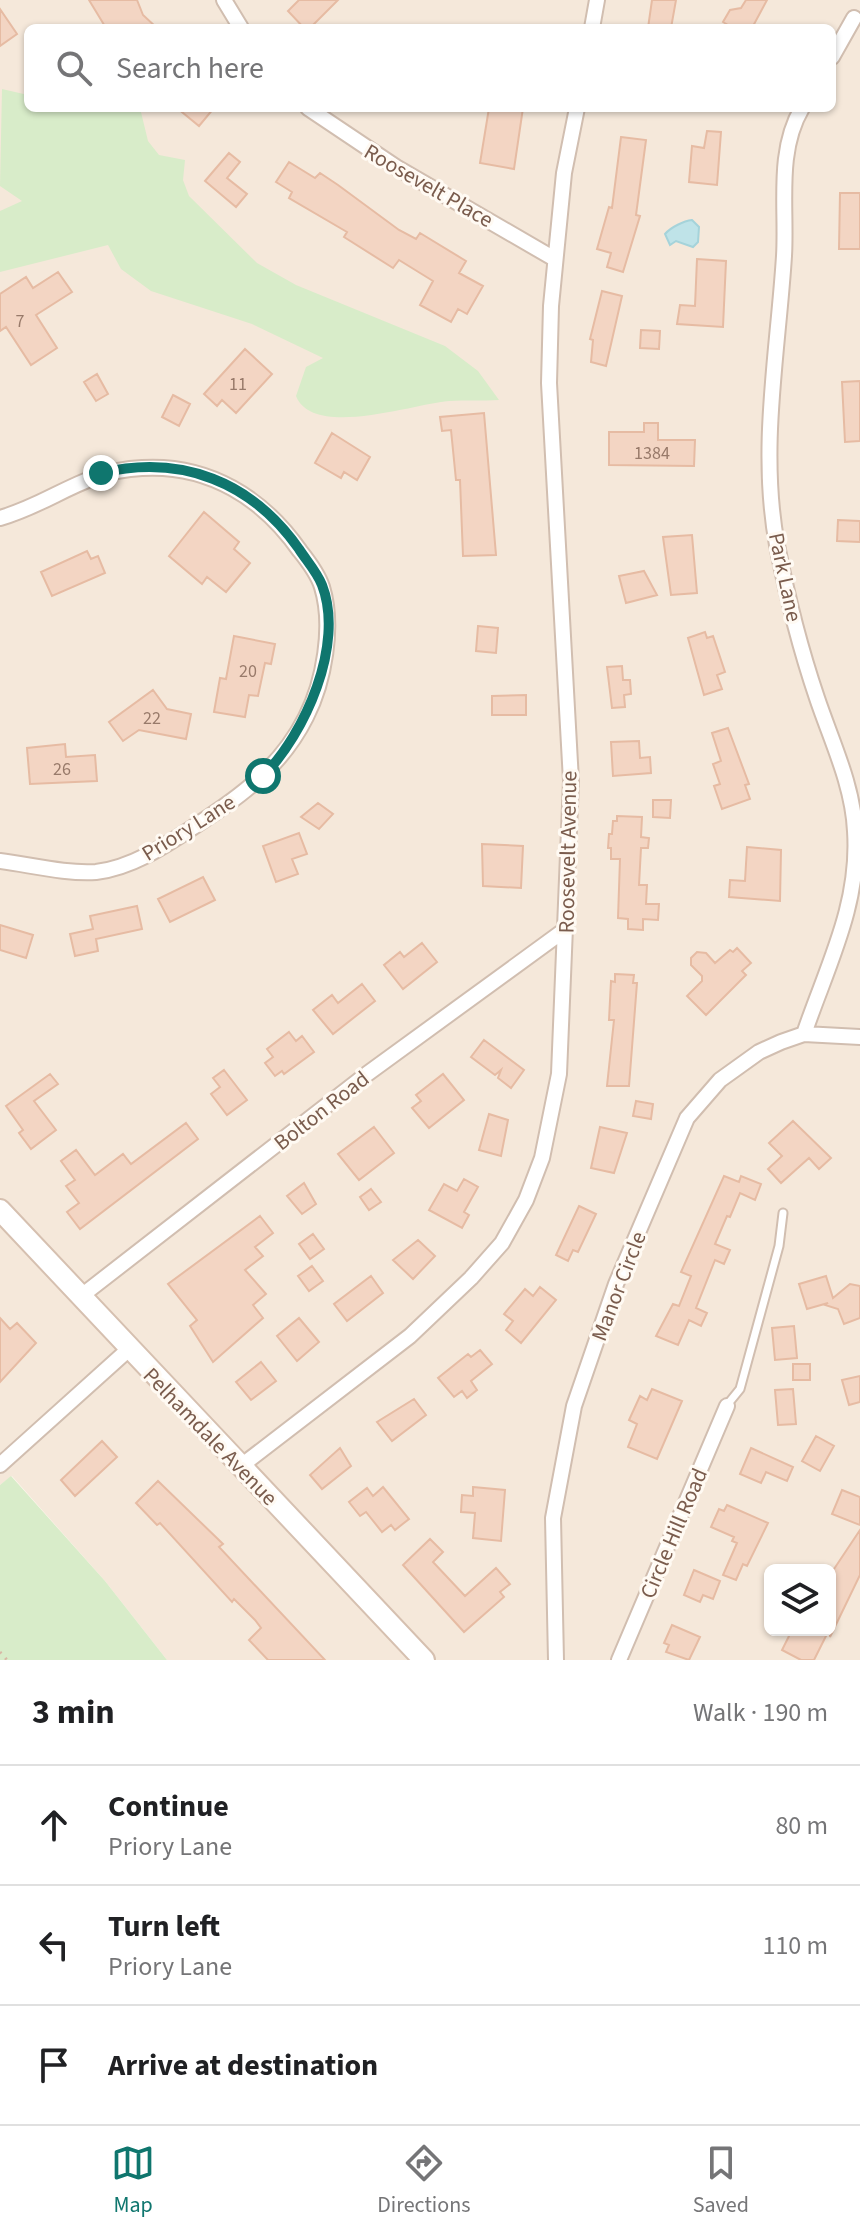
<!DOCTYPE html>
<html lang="en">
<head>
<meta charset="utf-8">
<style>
	:root { --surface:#fff; --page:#f2f2f2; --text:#202124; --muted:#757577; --line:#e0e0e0; --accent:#0f766e }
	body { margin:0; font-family:"Source Sans 3",sans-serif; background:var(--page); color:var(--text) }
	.controls { position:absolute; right:24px; bottom:24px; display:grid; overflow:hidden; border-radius:12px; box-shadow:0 2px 6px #0004 }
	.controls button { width:72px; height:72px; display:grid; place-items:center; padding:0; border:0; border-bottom:2px solid var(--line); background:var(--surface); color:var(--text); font:40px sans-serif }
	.stop { position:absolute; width:24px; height:24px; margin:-18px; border:6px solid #0f766e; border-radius:50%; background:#fff }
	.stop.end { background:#0f766e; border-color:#fff; box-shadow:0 2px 8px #0008 }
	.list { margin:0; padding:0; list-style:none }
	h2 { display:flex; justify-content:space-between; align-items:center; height:104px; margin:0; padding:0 32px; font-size:34px }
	h2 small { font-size:26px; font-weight:400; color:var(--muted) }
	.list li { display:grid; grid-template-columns:52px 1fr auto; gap:24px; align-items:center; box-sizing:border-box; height:120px; padding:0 32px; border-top:2px solid var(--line) }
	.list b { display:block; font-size:30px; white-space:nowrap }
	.list p { margin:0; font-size:26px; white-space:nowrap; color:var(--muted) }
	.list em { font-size:26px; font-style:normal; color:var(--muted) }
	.icon { flex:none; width:44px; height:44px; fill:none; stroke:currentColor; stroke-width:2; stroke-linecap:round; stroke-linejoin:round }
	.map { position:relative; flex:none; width:860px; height:1660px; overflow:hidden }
	.search { position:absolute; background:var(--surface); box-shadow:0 2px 6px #0004; left:24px; right:24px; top:24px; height:88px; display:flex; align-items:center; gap:20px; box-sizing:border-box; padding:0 28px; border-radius:12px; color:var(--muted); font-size:30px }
	.sheet { height:464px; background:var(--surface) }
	nav { display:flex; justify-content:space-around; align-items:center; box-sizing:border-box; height:112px; border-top:2px solid var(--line); background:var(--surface); font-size:22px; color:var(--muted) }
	nav a { display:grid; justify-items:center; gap:4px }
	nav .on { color:var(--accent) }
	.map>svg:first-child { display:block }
</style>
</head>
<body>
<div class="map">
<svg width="860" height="1660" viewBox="0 0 860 1660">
	<rect width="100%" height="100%" fill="#fdf6ec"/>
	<path fill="#f5e8da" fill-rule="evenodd" d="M 0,0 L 860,0 L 860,1660 L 167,1660 L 105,1581 L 12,1476 L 0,1485 ZM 28,28 L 832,28 L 832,108 L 28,108 ZM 770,1570 L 830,1570 L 830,1630 L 770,1630 Z"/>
	<path fill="#d8ecc9" d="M 2,89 L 28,95 L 28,108 L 140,108 L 148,141 L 159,155 L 185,160 L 183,180 L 189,196 L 257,263 L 296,285 L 445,346 L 478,371 L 499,400 C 483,401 465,400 449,401 C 413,404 313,439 296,396 L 306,367 L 323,358 L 252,324 L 151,291 L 121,269 L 108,245 L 0,272 L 0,211 L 22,201 L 0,186 Z
		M 11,1476 L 105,1581 L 167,1660 L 0,1660 L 0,1485 Z"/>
	<path fill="#bfe3e8" stroke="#a5d3da" stroke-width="2" d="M 692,220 L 699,227 L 698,242 L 693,247 L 676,241 L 670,245 L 665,234 C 671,227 684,221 692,220 Z"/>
	<path fill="#f3d5c3" stroke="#e6bba3" stroke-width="2" d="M 89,0 L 137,0 L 143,15 L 157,28 L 106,28 Z
		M 299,0 L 338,0 L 310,28 L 304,28 L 288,11 Z
		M 652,0 L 676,0 L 671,28 L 648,28 Z
		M 746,0 L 767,0 L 752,28 L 733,28 L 723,22 L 730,10 L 741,8 Z
		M 0,9 L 17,34 L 0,46 Z
		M 177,108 L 214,108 L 199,126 Z
		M 489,108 L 523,108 L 514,169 L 480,163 Z
		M 707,131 L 721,132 L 717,185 L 689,182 L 692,146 L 704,148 Z
		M 621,137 L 646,140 L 636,215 L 640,216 L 623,272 L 607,267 L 611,253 L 597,249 L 609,207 L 612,208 Z
		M 229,153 L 240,162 L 227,178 L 247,194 L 236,207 L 205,181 Z
		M 289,162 L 315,178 L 320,173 L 338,185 L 399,230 L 416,239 L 420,233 L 466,261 L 459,273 L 483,286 L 467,314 L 458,309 L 451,322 L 420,305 L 433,281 L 399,260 L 393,268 L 344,237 L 347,232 L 289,198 L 292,192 L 276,182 Z
		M 840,193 L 860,193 L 860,249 L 839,249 Z
		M 697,259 L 726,261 L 723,327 L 677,324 L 680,305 L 695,306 Z
		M 58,272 L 72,292 L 36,315 L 57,348 L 31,365 L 6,327 L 0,331 L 0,294 L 26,277 L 33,288 Z
		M 602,291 L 622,296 L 606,366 L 591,362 L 593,340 L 590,339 Z
		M 641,330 L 660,331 L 659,349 L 640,348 Z
		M 245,349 L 272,374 L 236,413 L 222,400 L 217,406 L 204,394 Z
		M 97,374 L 108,394 L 96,401 L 84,382 Z
		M 860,381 L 860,441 L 845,442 L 842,382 Z
		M 173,395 L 190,404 L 179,426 L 162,417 Z
		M 484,413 L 496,555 L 463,556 L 460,480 L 456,480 L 451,430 L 442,431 L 440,417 Z
		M 644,423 L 658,423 L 658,440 L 695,440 L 694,466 L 609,465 L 609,432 L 644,432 Z
		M 332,433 L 370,457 L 357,480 L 344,472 L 341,478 L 315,463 Z
		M 204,512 L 239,542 L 234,549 L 250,563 L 226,592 L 207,577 L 202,584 L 169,556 Z
		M 838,520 L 860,521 L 860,542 L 837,541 Z
		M 692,535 L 697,593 L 671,595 L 663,537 Z
		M 87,551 L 91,559 L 98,556 L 105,573 L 52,596 L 41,572 Z
		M 644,571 L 657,595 L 626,603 L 619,576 Z
		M 478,626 L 498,628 L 496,653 L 476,651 Z
		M 705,632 L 707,638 L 713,636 L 725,672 L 717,675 L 722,689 L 704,695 L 688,638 Z
		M 234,636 L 275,644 L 271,664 L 265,663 L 258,696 L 249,695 L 245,717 L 214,712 L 220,678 L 226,679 Z
		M 622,666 L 623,680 L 630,680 L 631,694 L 624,695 L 625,707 L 612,708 L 607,667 Z
		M 153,690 L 167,709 L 191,714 L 186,739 L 139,730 L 123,741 L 109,722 Z
		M 526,695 L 526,715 L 492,715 L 492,696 Z
		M 728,728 L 749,784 L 745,785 L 750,799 L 722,809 L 714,786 L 720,784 L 713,764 L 721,761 L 712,733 Z
		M 639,741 L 640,758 L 650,757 L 651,773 L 613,776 L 611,742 Z
		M 65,744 L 66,757 L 95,755 L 97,781 L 30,784 L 27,748 Z
		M 653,800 L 671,800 L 670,818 L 653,817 Z
		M 318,803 L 333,814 L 319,829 L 301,817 Z
		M 617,816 L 642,817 L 641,837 L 649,838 L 648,848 L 641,848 L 639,885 L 647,885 L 646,904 L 659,904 L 658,920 L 643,919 L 643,930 L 628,929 L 628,919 L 618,918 L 620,859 L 611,859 L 611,848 L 608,848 L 609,834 L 612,834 L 613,821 L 617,821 Z
		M 299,833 L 307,854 L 292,859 L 298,874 L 276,882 L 263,846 Z
		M 482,844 L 523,846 L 521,888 L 483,886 Z
		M 747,847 L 781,850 L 780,901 L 729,897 L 730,880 L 745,881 Z
		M 203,877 L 215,900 L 170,922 L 158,899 Z
		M 137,906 L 142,929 L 96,939 L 98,951 L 75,956 L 70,934 L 93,929 L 90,916 Z
		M 0,925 L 33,935 L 26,958 L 0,950 Z
		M 422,943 L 437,962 L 403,989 L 384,965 L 400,952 L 404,957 Z
		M 737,948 L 751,963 L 742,971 L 746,975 L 706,1015 L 687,996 L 702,981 L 702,976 L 691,965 L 691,958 L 697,952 L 706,953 L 715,963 L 730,950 L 733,952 Z
		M 615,974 L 634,975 L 633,983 L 637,983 L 629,1086 L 607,1086 L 614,1020 L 609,1020 L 611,981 L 615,982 Z
		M 362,984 L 375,1001 L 333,1034 L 313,1010 L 332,995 L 338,1003 Z
		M 289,1032 L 296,1041 L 302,1036 L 314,1052 L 284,1074 L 282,1071 L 275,1076 L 265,1063 L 273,1057 L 267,1049 Z
		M 484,1040 L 524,1070 L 511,1088 L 498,1078 L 501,1070 L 495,1075 L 471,1057 Z
		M 224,1070 L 247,1100 L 227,1115 L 211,1094 L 220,1087 L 213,1078 Z
		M 50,1074 L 58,1084 L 34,1101 L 56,1130 L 31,1149 L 19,1133 L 23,1130 L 6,1106 Z
		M 443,1074 L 464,1100 L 429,1128 L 412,1108 L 421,1101 L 416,1095 Z
		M 636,1101 L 653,1104 L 651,1119 L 633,1116 Z
		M 489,1114 L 508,1120 L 501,1156 L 479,1150 Z
		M 793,1121 L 831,1158 L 819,1169 L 809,1158 L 781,1183 L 768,1169 L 782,1156 L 769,1143 Z
		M 186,1123 L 198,1139 L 80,1229 L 67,1212 L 79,1203 L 66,1186 L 75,1180 L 61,1161 L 76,1150 L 95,1175 L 123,1154 L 131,1164 Z
		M 374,1127 L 394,1153 L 359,1180 L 338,1154 Z
		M 600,1127 L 627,1133 L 614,1173 L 591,1168 Z
		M 724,1176 L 739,1182 L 741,1176 L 761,1184 L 755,1200 L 740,1193 L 730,1217 L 727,1216 L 715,1244 L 730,1250 L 724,1264 L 715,1260 L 696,1308 L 707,1313 L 701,1326 L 689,1320 L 678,1345 L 656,1336 L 673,1304 L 679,1306 L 691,1276 L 681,1272 Z
		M 464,1179 L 478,1187 L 464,1212 L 469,1215 L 462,1228 L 429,1210 L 444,1184 L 457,1191 Z
		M 304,1183 L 316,1204 L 302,1214 L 287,1196 Z
		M 371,1189 L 381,1202 L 369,1210 L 360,1197 Z
		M 579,1206 L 596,1214 L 578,1252 L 573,1250 L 568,1261 L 556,1255 Z
		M 260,1216 L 273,1233 L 255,1247 L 263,1256 L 245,1270 L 266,1294 L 253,1305 L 263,1318 L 213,1362 L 190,1326 L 197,1320 L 168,1284 Z
		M 313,1234 L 324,1249 L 310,1259 L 299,1244 Z
		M 418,1240 L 435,1256 L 413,1279 L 393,1260 Z
		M 312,1266 L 323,1281 L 309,1291 L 298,1276 Z
		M 371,1276 L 383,1293 L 347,1321 L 334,1304 Z
		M 826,1276 L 833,1298 L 850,1284 L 860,1286 L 860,1318 L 844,1324 L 838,1309 L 825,1305 L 828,1303 L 807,1309 L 799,1284 Z
		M 540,1287 L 556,1300 L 521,1343 L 506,1330 L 513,1321 L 504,1314 L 525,1289 L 533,1296 Z
		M 0,1318 L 10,1329 L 17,1323 L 36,1343 L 0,1382 Z
		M 299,1318 L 319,1342 L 297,1361 L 277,1336 Z
		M 794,1326 L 797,1358 L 775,1360 L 772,1328 Z
		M 480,1350 L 492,1364 L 471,1381 L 477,1390 L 467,1398 L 462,1391 L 454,1397 L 438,1378 L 468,1354 L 471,1357 Z
		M 261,1362 L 276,1381 L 251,1400 L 236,1382 Z
		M 793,1364 L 810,1364 L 810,1380 L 793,1380 Z
		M 860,1376 L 860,1402 L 849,1405 L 842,1380 Z
		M 652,1389 L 682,1401 L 657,1459 L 628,1447 L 637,1424 L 629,1420 L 640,1396 L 647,1400 Z
		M 793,1389 L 796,1424 L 778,1425 L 775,1390 Z
		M 414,1399 L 426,1415 L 392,1441 L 377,1422 Z
		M 816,1436 L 834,1446 L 820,1471 L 802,1461 Z
		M 102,1441 L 117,1457 L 75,1496 L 61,1480 Z
		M 340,1448 L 351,1466 L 322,1489 L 310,1475 Z
		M 751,1448 L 793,1467 L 787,1481 L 766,1472 L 761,1483 L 740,1474 Z
		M 158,1481 L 223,1544 L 219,1547 L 325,1660 L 268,1660 L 249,1640 L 261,1628 L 255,1620 L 234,1599 L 232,1602 L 160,1523 L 157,1525 L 136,1503 Z
		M 383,1487 L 409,1519 L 395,1530 L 391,1525 L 382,1532 L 366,1512 L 360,1516 L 349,1502 L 367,1488 L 373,1496 Z
		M 473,1487 L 505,1490 L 501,1541 L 473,1538 L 475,1513 L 461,1512 L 462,1495 L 473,1496 Z
		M 842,1490 L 860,1497 L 860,1525 L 832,1514 Z
		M 727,1505 L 768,1523 L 747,1566 L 743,1564 L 736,1580 L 723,1575 L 737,1543 L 732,1541 L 734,1537 L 711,1527 L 719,1509 L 724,1511 Z
		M 860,1530 L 860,1575 L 830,1637 L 830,1575 Z
		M 430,1539 L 443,1552 L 433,1562 L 465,1596 L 496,1568 L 510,1584 L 500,1592 L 504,1597 L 464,1632 L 403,1565 Z
		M 694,1570 L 720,1581 L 713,1599 L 703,1595 L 700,1602 L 684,1595 Z
		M 672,1625 L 700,1637 L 689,1660 L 666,1652 L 669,1645 L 664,1643 Z
		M 792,1630 L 829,1630 L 814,1660 L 801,1660 L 782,1650 Z"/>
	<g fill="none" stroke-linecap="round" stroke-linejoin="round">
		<g stroke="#d1beb0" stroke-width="11">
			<path id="lane" d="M 727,1405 L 740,1389 L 779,1246 L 783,1213"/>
		</g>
		<g stroke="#d1beb0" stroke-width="18">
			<path id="street" d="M 224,0 L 241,28
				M 592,28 L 597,0
				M 832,57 L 854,18
				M 308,108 L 396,167 L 553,258
				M 802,108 C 776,152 787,207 784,256 C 778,352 759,449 777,545 C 787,596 800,648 817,698 C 831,740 853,785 855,831 C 860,905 827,966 804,1034
				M 0,518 C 53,503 82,471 142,468 C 209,464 263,498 300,551 C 308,561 318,574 322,587 C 334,626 324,682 306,717 C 281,767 240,797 195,826 C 166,845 132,868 96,872 C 66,874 31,865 0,861
				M 80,1297 L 367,1074 L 566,929
				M 0,1465 L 129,1349
				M 241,1466 L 410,1336 L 471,1278 L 502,1243 L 526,1200 L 542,1158 L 559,1074 L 571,781 L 549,383 L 551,306 L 564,173 L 577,108
				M 556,1660 L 553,1518 L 574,1406 L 616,1284 L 687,1118 L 720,1080 L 759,1052 L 781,1042 L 804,1034 L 860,1037
				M 619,1660 L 727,1406"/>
		</g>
		<g stroke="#d6c0b0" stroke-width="24">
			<path id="secondary" d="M 0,1210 L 424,1660"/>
		</g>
		<path stroke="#d9b8a5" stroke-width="3" stroke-dasharray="2 6" stroke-linecap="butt" d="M 0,1652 L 7,1660"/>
		<use href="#lane" stroke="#fff" stroke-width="7"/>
		<use href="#street" stroke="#fff" stroke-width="14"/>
		<use href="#secondary" stroke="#fff" stroke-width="20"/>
	</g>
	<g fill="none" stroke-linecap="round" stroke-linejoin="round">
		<path stroke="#0f766e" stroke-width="10" d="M 101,473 C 182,454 252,482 299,549 C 306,560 317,572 322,585 C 345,644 305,734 263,776"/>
	</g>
	<g text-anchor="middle" stroke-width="6" stroke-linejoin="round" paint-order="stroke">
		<g font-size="18" fill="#987a6a">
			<text x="20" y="327">7</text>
			<text x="238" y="390">11</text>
			<text x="652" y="459">1384</text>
			<text x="248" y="677">20</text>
			<text x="152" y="724">22</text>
			<text x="62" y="775">26</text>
		</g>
		<g font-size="22" fill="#7a5c4d" stroke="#fffaf3">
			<text transform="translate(429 185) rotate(30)" y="8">Roosevelt Place</text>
			<text transform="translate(786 577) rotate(78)" y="8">Park Lane</text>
			<text transform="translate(188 827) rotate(-32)" y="8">Priory Lane</text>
			<text transform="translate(567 852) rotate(-89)" y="8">Roosevelt Avenue</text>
			<text transform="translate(321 1110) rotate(-38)" y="8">Bolton Road</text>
			<text transform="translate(618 1286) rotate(-69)" y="8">Manor Circle</text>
			<text transform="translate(211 1436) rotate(46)" y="8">Pelhamdale Avenue</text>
			<text transform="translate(673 1533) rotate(-67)" y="8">Circle Hill Road</text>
		</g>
	</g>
</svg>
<div class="controls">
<button><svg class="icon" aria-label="layers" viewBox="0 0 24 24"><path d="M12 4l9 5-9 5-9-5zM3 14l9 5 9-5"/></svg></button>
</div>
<div class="stop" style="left:263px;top:776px"></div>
<div class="stop end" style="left:101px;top:473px"></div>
<div class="search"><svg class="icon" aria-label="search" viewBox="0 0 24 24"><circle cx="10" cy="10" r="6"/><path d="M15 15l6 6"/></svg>Search here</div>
</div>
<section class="sheet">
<h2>3 min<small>Walk · 190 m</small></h2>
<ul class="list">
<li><svg class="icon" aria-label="ahead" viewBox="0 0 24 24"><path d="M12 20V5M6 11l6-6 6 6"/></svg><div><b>Continue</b><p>Priory Lane</p></div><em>80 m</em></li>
<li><svg class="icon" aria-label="left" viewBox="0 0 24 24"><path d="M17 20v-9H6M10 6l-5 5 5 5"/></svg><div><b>Turn left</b><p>Priory Lane</p></div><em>110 m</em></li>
<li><svg class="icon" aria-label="arrive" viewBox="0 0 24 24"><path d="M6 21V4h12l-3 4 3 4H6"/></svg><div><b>Arrive at destination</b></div></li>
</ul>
</section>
<nav>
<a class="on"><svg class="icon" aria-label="map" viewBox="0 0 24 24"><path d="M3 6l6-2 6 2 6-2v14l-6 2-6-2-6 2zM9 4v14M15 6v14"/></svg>Map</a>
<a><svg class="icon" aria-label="directions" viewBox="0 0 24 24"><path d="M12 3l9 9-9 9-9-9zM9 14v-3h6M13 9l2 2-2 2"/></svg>Directions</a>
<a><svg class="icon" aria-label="saved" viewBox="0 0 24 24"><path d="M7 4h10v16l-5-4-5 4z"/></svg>Saved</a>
</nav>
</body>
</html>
